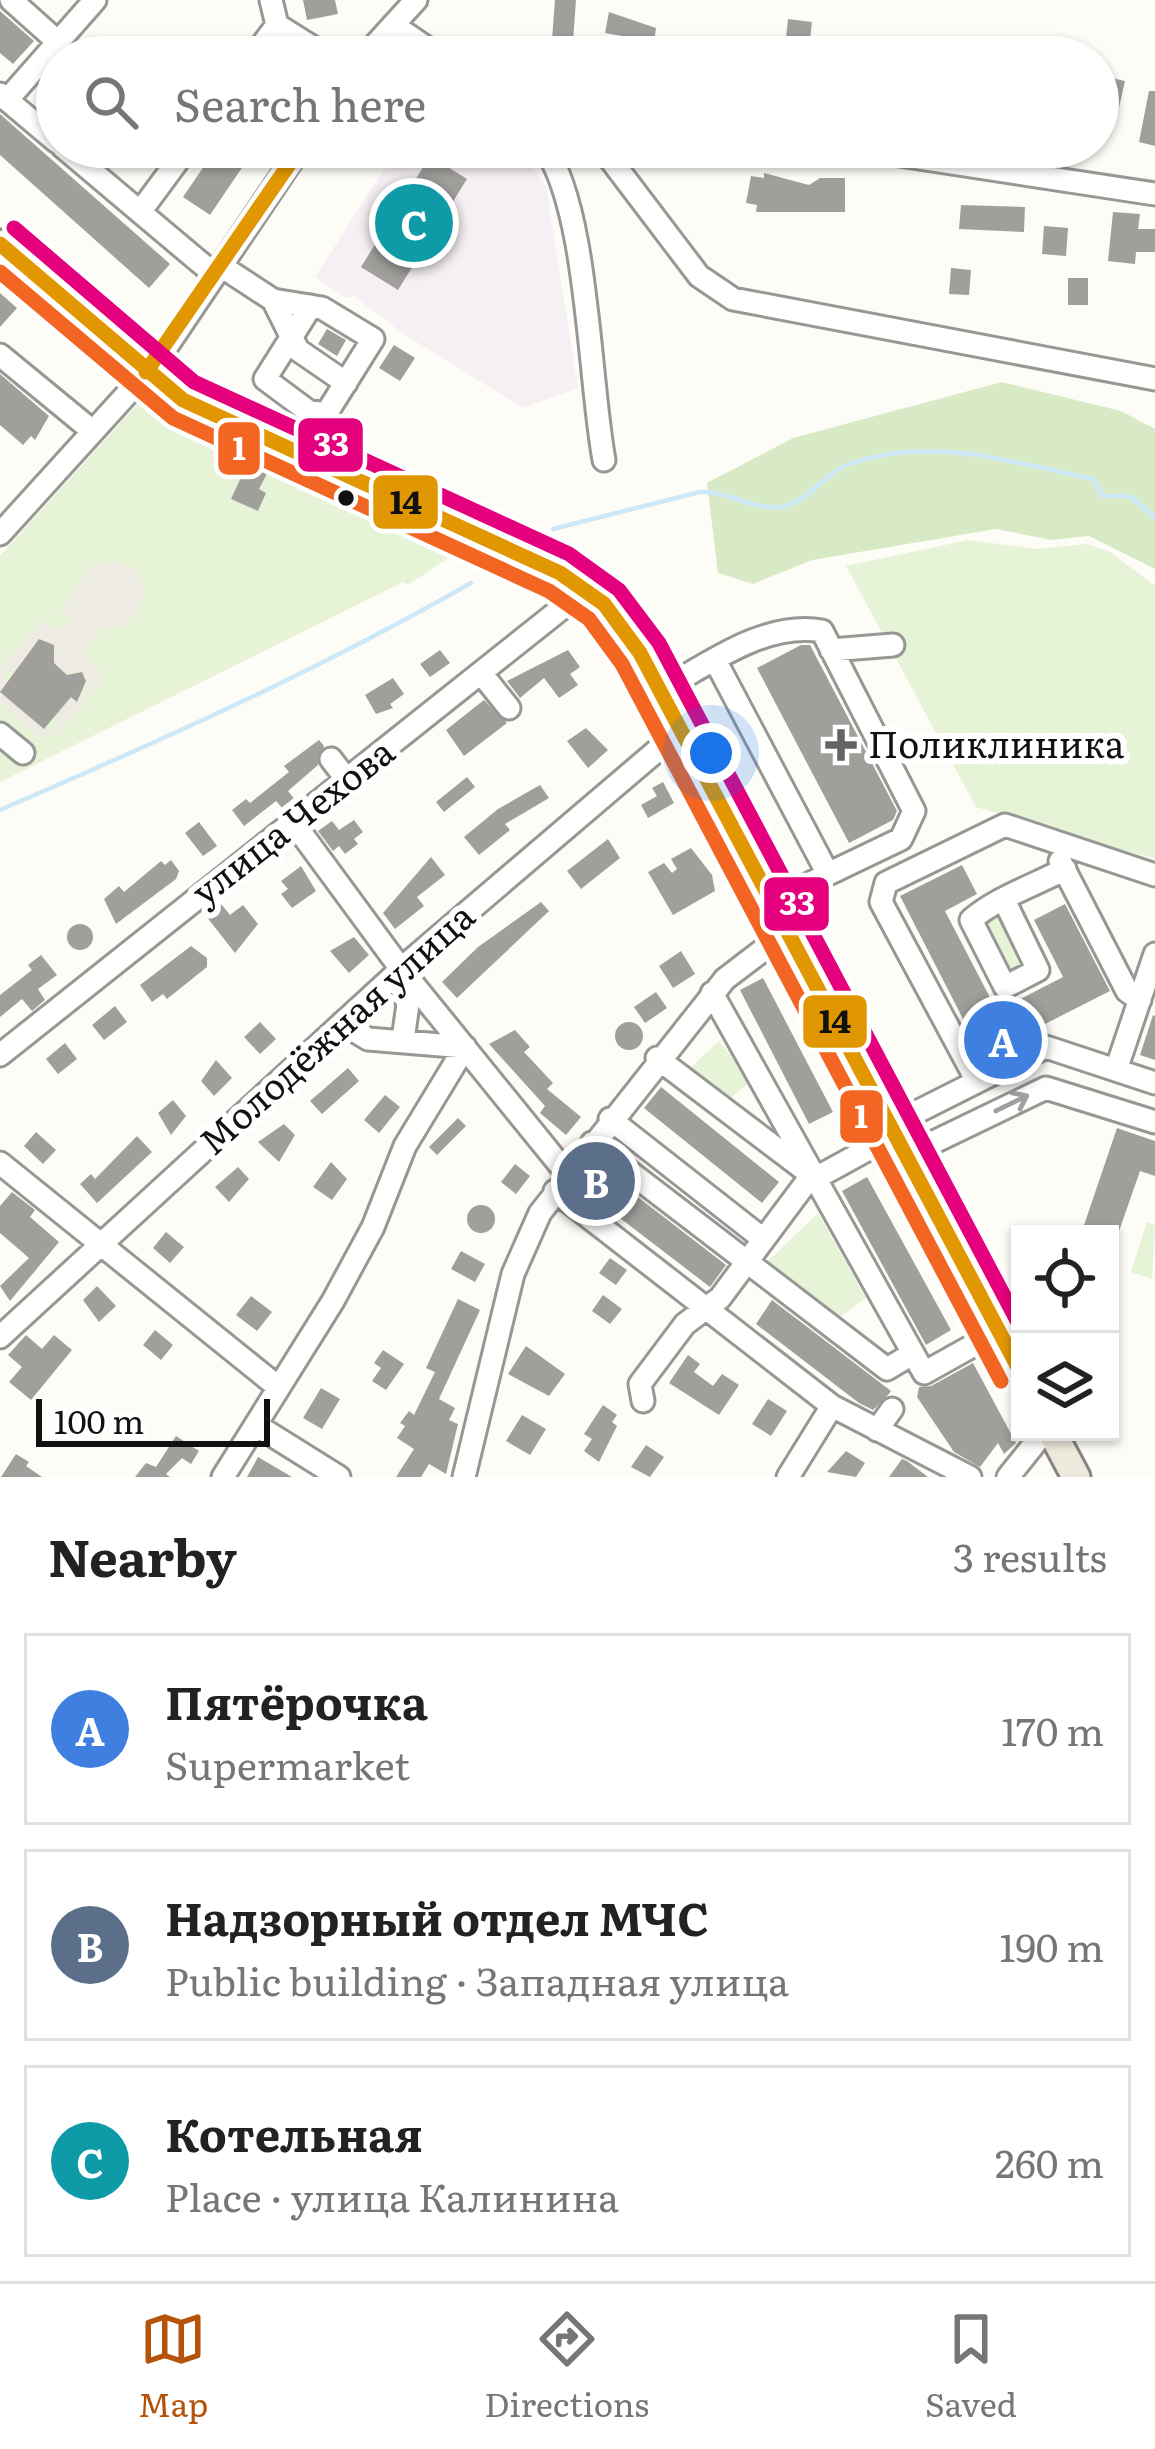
<!DOCTYPE html>
<html lang="en">
<head>
<meta charset="utf-8">
<style>
	:root { --surface:#fff; --page:#f6f6f6; --text:#222; --muted:#767676; --line:#e0e0e0; --accent:#b45309 }
	body { margin:0; font-family:Literata,serif; background:var(--page); color:var(--text) }
	.controls { position:absolute; right:36px; bottom:36px; display:grid; overflow:hidden; border-radius:0px; box-shadow:0 3px 9px #0004 }
	.controls button { width:108px; height:108px; display:grid; place-items:center; padding:0; border:0; border-bottom:3px solid var(--line); background:var(--surface); color:var(--text); font:60px sans-serif }
	.scale { position:absolute; left:36px; bottom:30px; width:234px; box-sizing:border-box; padding-left:12px; border:6px solid #111; border-top:0; font-size:33px; line-height:42px; white-space:nowrap; color:#111; -webkit-text-stroke:9px #fff; paint-order:stroke }
	.you { position:absolute; left:711px; top:753px; width:42px; height:42px; margin:-30px; border:9px solid #fff; border-radius:50%; background:#1a73e8; box-shadow:0 0 0 18px #1a73e833 }
	.badge { display:grid; place-items:center; width:78px; height:78px; border-radius:50%; background:var(--accent); color:#fff; font-size:39px; font-weight:700 }
	.pin { position:absolute; translate:-50% -50%; border:6px solid #fff; box-shadow:0 3px 12px #0006 }
	.list { margin:0; padding:0; list-style:none }
	h2 { display:flex; justify-content:space-between; align-items:center; height:156px; margin:0; padding:0 48px; font-size:51px }
	h2 small { font-size:39px; font-weight:400; color:var(--muted) }
	.list li { display:grid; grid-template-columns:78px 1fr auto; gap:36px; align-items:center; box-sizing:border-box; height:192px; margin:0 24px 24px; padding:0 24px; border:3px solid var(--line); border-radius:0px }
	.list b { display:block; font-size:45px; white-space:nowrap }
	.list p { margin:0; font-size:39px; white-space:nowrap; color:var(--muted) }
	.list em { font-size:39px; font-style:normal; color:var(--muted) }
	.icon { flex:none; width:66px; height:66px; fill:none; stroke:currentColor; stroke-width:2; stroke-linecap:round; stroke-linejoin:round }
	.map { position:relative; flex:none; width:1155px; height:1477px; overflow:hidden }
	.search { position:absolute; background:var(--surface); box-shadow:0 3px 9px #0004; left:36px; right:36px; top:36px; height:132px; display:flex; align-items:center; gap:30px; box-sizing:border-box; padding:0 42px; border-radius:66px; color:var(--muted); font-size:45px }
	.sheet { height:804px; background:var(--surface) }
	nav { display:flex; justify-content:space-around; align-items:center; box-sizing:border-box; height:168px; border-top:3px solid var(--line); background:var(--surface); font-size:33px; color:var(--muted) }
	nav a { display:grid; justify-items:center; gap:6px }
	nav .on { color:var(--accent) }
	.map>svg:first-child { display:block }
</style>
</head>
<body>
<div class="map">
<svg width="1155" height="1477" viewBox="0 0 1155 1477">
	<rect width="100%" height="100%" fill="#fdfcf7"/>
	<path fill="#f5f0f3" d="M 398,147 L 518,147 L 546,186 L 578,388 L 523,408 L 402,333 L 354,296 L 346,298 L 315,277 Z"/>
	<path fill="#e7f3d7" d="M 141,400 L 233,451 L 456,553 L 408,585 L 403,582 L 0,782 L 0,556 Z
		M 968,540 L 1036,549 L 1087,544 L 1110,552 L 1155,586 L 1155,859 L 976,807 L 846,566 Z
		M 1000,916 L 1029,970 L 1010,980 L 982,925 Z
		M 719,1041 L 751,1081 L 729,1099 L 690,1068 Z
		M 818,1213 L 866,1298 L 837,1319 L 766,1263 Z
		M 1147,1222 L 1155,1225 L 1152,1279 L 1131,1272 Z"/>
	<path fill="#d8eac5" d="M 1002,382 L 1121,411 L 1155,429 L 1155,569 L 1089,536 L 1052,540 L 996,529 L 812,560 L 753,584 L 718,573 L 707,483 L 793,438 Z"/>
	<path fill="#edebe2" fill-rule="evenodd" d="M 116,560 L 135,570 L 144,585 L 140,611 L 119,627 L 102,629 L 83,654 L 100,671 L 100,684 L 57,734 L 39,737 L 0,704 L 0,670 L 42,620 L 58,632 L 70,618 L 62,611 L 90,567 ZM 45,639 L 56,650 L 53,662 L 68,675 L 78,671 L 86,678 L 86,691 L 77,701 L 71,697 L 54,718 L 60,724 L 54,731 L 44,729 L 1,693 L 9,682 L 4,677 L 9,670 L 15,675 L 29,658 L 30,645 Z"/>
	<g fill="none" stroke-linecap="round" stroke-linejoin="round">
		<path stroke="#cde8f7" stroke-width="4.5" d="M 553,529 L 700,492 C 727,491 754,510 780,507 C 809,503 823,474 849,464 C 933,435 1010,462 1093,479 L 1103,496 L 1130,496 L 1155,518
			M 0,810 C 162,740 317,671 471,583"/>
	</g>
	<path fill="#a19f9c" d="M 303,0 L 335,0 L 338,14 L 307,20 Z
		M 555,0 L 576,0 L 573,41 L 552,40 Z
		M 0,11 L 34,41 L 13,64 L 0,53 Z
		M 609,12 L 656,28 L 652,57 L 635,54 L 634,38 L 605,33 Z
		M 788,19 L 812,22 L 808,57 L 784,57 Z
		M 728,39 L 753,43 L 750,57 L 726,57 Z
		M 1098,75 L 1125,81 L 1118,112 L 1098,108 Z
		M 1149,91 L 1155,91 L 1155,146 L 1139,142 Z
		M 0,114 L 170,264 L 149,288 L 0,155 Z
		M 217,147 L 256,147 L 210,215 L 183,197 Z
		M 430,156 L 467,179 L 398,290 L 361,267 Z
		M 764,173 L 809,185 L 820,178 L 845,178 L 845,212 L 756,212 L 757,205 L 746,203 L 751,176 L 764,178 Z
		M 961,205 L 1025,207 L 1024,232 L 959,229 Z
		M 1113,212 L 1140,214 L 1138,229 L 1155,229 L 1155,252 L 1136,252 L 1135,264 L 1108,261 Z
		M 1044,226 L 1068,228 L 1066,256 L 1042,254 Z
		M 951,268 L 971,270 L 969,295 L 949,294 Z
		M 1068,278 L 1088,278 L 1088,305 L 1068,305 Z
		M 0,293 L 17,308 L 0,327 Z
		M 327,329 L 346,340 L 337,356 L 318,344 Z
		M 394,345 L 415,358 L 400,381 L 379,368 Z
		M 0,374 L 49,416 L 35,440 L 31,436 L 23,445 L 0,425 Z
		M 235,452 L 270,468 L 259,489 L 266,493 L 258,511 L 231,499 L 243,473 L 229,466 Z
		M 39,639 L 54,645 L 54,663 L 67,675 L 82,672 L 86,681 L 77,702 L 71,697 L 44,729 L 0,692 Z
		M 801,645 L 810,645 L 897,811 L 893,820 L 849,843 L 757,668 Z
		M 440,650 L 450,663 L 430,677 L 420,664 Z
		M 568,650 L 580,667 L 570,674 L 578,685 L 559,698 L 544,678 L 520,698 L 507,681 Z
		M 393,678 L 404,694 L 390,704 L 393,708 L 376,714 L 365,695 Z
		M 484,700 L 507,723 L 464,756 L 446,730 Z
		M 586,728 L 608,750 L 588,768 L 567,741 Z
		M 319,740 L 324,746 L 318,765 L 288,791 L 296,801 L 284,810 L 276,801 L 244,826 L 232,810 L 246,799 L 250,803 L 289,772 L 284,766 Z
		M 467,777 L 475,787 L 444,812 L 436,802 Z
		M 663,782 L 674,803 L 648,818 L 641,805 L 657,796 L 652,788 Z
		M 540,785 L 549,798 L 505,824 L 510,830 L 479,855 L 464,837 L 498,809 Z
		M 354,820 L 363,832 L 354,839 L 358,844 L 345,854 L 339,846 L 333,851 L 318,831 L 332,821 L 339,830 Z
		M 199,822 L 217,846 L 203,856 L 185,833 Z
		M 608,839 L 620,858 L 581,889 L 567,871 Z
		M 691,848 L 712,875 L 715,891 L 673,915 L 648,872 L 664,863 L 672,873 L 677,869 L 671,859 Z
		M 431,857 L 445,875 L 417,897 L 424,906 L 395,929 L 383,913 Z
		M 171,860 L 179,871 L 176,879 L 116,924 L 104,899 L 119,886 L 124,892 L 161,861 L 165,865 Z
		M 962,865 L 977,894 L 945,911 L 997,1011 L 1063,977 L 1034,920 L 1065,904 L 1110,991 L 982,1056 L 900,896 Z
		M 301,866 L 316,891 L 292,908 L 281,894 L 288,889 L 281,881 Z
		M 541,902 L 549,911 L 457,998 L 442,982 L 478,947 Z
		M 221,904 L 230,915 L 243,905 L 258,924 L 235,953 L 206,916 Z
		M67 937a13 13 0 1 1 26 0a13 13 0 1 1-26 0Z
		M 354,937 L 369,955 L 349,973 L 330,951 Z
		M 191,946 L 207,958 L 207,967 L 167,999 L 163,994 L 152,1002 L 140,985 Z
		M 681,951 L 695,974 L 673,988 L 659,966 Z
		M 41,955 L 57,975 L 38,989 L 45,1000 L 32,1011 L 22,999 L 0,1017 L 0,995 L 32,970 L 28,965 Z
		M 763,978 L 833,1112 L 809,1124 L 740,990 Z
		M 656,992 L 667,1008 L 645,1023 L 634,1007 Z
		M 115,1006 L 127,1022 L 104,1040 L 92,1025 Z
		M 1153,1015 L 1155,1016 L 1155,1060 L 1140,1055 Z
		M 260,1022 L 276,1039 L 260,1054 L 244,1037 Z
		M615 1036a14 14 0 1 1 28 0a14 14 0 1 1-28 0Z
		M 515,1030 L 530,1047 L 524,1052 L 553,1083 L 547,1089 L 581,1117 L 566,1135 L 540,1113 L 545,1106 L 489,1044 Z
		M 65,1043 L 77,1059 L 58,1074 L 46,1059 Z
		M 216,1060 L 232,1078 L 214,1096 L 201,1081 Z
		M 348,1068 L 359,1081 L 322,1114 L 310,1101 Z
		M 661,1087 L 779,1182 L 762,1203 L 644,1108 Z
		M 385,1095 L 400,1107 L 379,1133 L 364,1120 Z
		M 173,1100 L 186,1116 L 171,1135 L 158,1113 Z
		M 458,1118 L 466,1126 L 437,1155 L 429,1147 Z
		M 284,1124 L 295,1135 L 279,1162 L 258,1142 Z
		M 1117,1128 L 1155,1141 L 1155,1176 L 1140,1171 L 1118,1234 L 1081,1234 Z
		M 36,1132 L 56,1150 L 43,1164 L 24,1146 Z
		M 137,1136 L 152,1152 L 97,1203 L 80,1184 L 91,1174 L 95,1179 Z
		M 331,1162 L 347,1179 L 332,1200 L 313,1187 Z
		M 515,1164 L 530,1176 L 516,1194 L 501,1182 Z
		M 238,1167 L 249,1179 L 229,1202 L 215,1187 Z
		M 599,1167 L 726,1265 L 710,1287 L 582,1189 Z
		M 867,1177 L 951,1330 L 926,1345 L 842,1191 Z
		M 12,1192 L 35,1210 L 30,1217 L 59,1242 L 10,1301 L 0,1286 L 29,1258 L 0,1233 L 0,1206 Z
		M467 1219a14 14 0 1 1 28 0a14 14 0 1 1-28 0Z
		M 166,1232 L 184,1247 L 170,1263 L 153,1248 Z
		M 461,1251 L 485,1264 L 475,1282 L 451,1269 Z
		M 610,1258 L 627,1270 L 616,1285 L 599,1273 Z
		M 97,1286 L 116,1306 L 99,1322 L 83,1300 Z
		M 603,1295 L 622,1309 L 610,1324 L 592,1311 Z
		M 251,1296 L 272,1312 L 257,1331 L 236,1315 Z
		M 458,1299 L 480,1310 L 439,1399 L 455,1408 L 449,1420 L 458,1424 L 446,1474 L 429,1464 L 421,1477 L 396,1477 L 414,1449 L 397,1438 L 405,1426 L 400,1423 L 409,1411 L 414,1415 L 435,1372 L 426,1368 Z
		M 772,1300 L 891,1391 L 888,1395 L 873,1410 L 859,1403 L 756,1324 Z
		M 155,1330 L 173,1345 L 161,1360 L 143,1345 Z
		M 26,1335 L 42,1349 L 54,1335 L 72,1350 L 31,1400 L 9,1382 L 22,1367 L 8,1355 Z
		M 526,1346 L 565,1374 L 549,1396 L 508,1374 Z
		M 383,1350 L 404,1364 L 386,1390 L 372,1381 L 381,1368 L 374,1363 Z
		M 688,1355 L 700,1364 L 694,1372 L 713,1386 L 722,1374 L 739,1385 L 719,1415 L 669,1383 Z
		M 973,1363 L 1016,1443 L 1004,1454 L 998,1443 L 980,1467 L 954,1452 L 917,1397 L 919,1387 L 931,1386 Z
		M 321,1388 L 340,1399 L 322,1429 L 303,1418 Z
		M 768,1399 L 787,1411 L 771,1436 L 752,1424 Z
		M 603,1405 L 617,1415 L 612,1422 L 617,1426 L 599,1462 L 584,1451 L 592,1439 L 584,1434 Z
		M 522,1415 L 546,1429 L 530,1455 L 506,1441 Z
		M 176,1436 L 199,1451 L 191,1464 L 182,1458 L 166,1474 L 170,1477 L 135,1477 L 146,1463 L 156,1467 Z
		M 646,1445 L 664,1457 L 650,1477 L 631,1467 Z
		M 846,1451 L 865,1463 L 856,1477 L 827,1472 Z
		M 16,1454 L 29,1462 L 26,1466 L 42,1477 L 1,1477 Z
		M 258,1457 L 292,1477 L 247,1477 Z
		M 902,1459 L 907,1461 L 928,1477 L 889,1477 Z"/>
	<g fill="none" stroke-linecap="round" stroke-linejoin="round">
		<g stroke="#979795" stroke-width="27">
			<path id="minor" d="M 11,0 L 58,42
				M 271,0 L 277,25 L 328,57
				M 393,25 L 440,57
				M 253,57 L 277,25
				M 364,57 L 416,0
				M 0,94 L 57,142
				M 7,100 L 95,0
				M 63,147 L 140,212
				M 188,147 L 140,212 L 215,275
				M 544,147 C 588,208 589,380 604,460
				M 601,147 L 699,276 L 733,299 L 1155,379
				M 847,147 L 1155,194
				M 221,266 L 273,300 L 322,308 L 373,339 L 326,414
				M 273,300 L 298,350 L 346,383
				M 311,306 L 265,379 L 308,411 L 326,414 L 348,448 L 350,477
				M 0,355 L 90,429
				M 0,534 L 157,361 L 301,147
				M 831,650 L 893,645
				M 481,673 L 509,708
				M 660,691 C 708,664 765,621 822,631 L 914,811 L 901,839 L 828,874 L 715,660
				M 0,734 L 23,753
				M 331,759 L 347,780
				M 293,822 L 401,969 L 568,1175
				M 1060,861 L 1127,991 L 1140,1000
				M 1004,900 L 1038,970 L 1005,987 L 971,920 C 996,898 1035,885 1065,869
				M 773,903 L 828,874
				M 396,975 L 408,1004 L 403,1040
				M 712,993 L 924,1373 L 999,1331
				M 0,1055 L 586,589
				M 657,1058 L 814,1177
				M 1116,1070 L 1155,954
				M 977,1081 L 881,902 L 886,883 L 1005,825 L 1155,875
				M 610,1119 L 763,1239
				M 891,1125 L 1046,1047 L 1155,1083
				M 592,1143 L 887,1369 L 912,1354
				M 907,1155 L 1046,1088 L 1155,1122
				M 0,1163 L 278,1387
				M 555,1191 L 832,1406 L 970,1477
				M 0,1337 L 409,962 L 681,730
				M 643,1401 L 640,1384 L 685,1324 L 720,1298 L 805,1184 L 896,1134
				M 259,1427 L 339,1477
				M 877,1430 L 892,1409
				M 223,1477 L 333,1301 L 373,1227 L 405,1146 L 465,1047 L 368,1039 L 342,1023
				M 464,1477 L 513,1274 L 540,1213 L 725,979 L 788,931
				M 788,1477 L 832,1406
				M 1008,1477 L 1044,1432"/>
		</g>
		<g stroke="#858482" stroke-width="33">
			<path id="major" d="M 0,244 L 183,400 L 560,573 L 604,604 L 640,653 L 1020,1371
				M 1052,1432 L 1076,1477"/>
		</g>
		<use href="#minor" stroke="#fffffe" stroke-width="21"/>
		<use href="#major" stroke="#ede9dc" stroke-width="27"/>
		<g stroke="#fff" stroke-width="24">
			<path id="bus-1" d="M 0,244 L 183,400 L 560,573 L 604,604 L 640,653 L 1020,1371
				M 146,372 L 301,147"/>
		</g>
		<g stroke="#fff" stroke-width="24">
			<path id="bus-2" d="M 0,272 L 173,418 L 549,591 L 589,619 L 622,664 L 1001,1381"/>
		</g>
		<g stroke="#fff" stroke-width="24">
			<path id="bus-3" d="M 14,228 L 194,382 L 569,554 L 619,590 L 659,643 L 1020,1326"/>
		</g>
		<use href="#bus-1" stroke="#e09702" stroke-width="15"/>
		<use href="#bus-2" stroke="#f26522" stroke-width="15"/>
		<use href="#bus-3" stroke="#e5007d" stroke-width="15"/>
	</g>
	<defs><path id="oneway-shaft" d="M-6 0H5M1.5-3L5.5 0L1.5 3" fill="none" stroke-width="1.6" stroke-linecap="round" stroke-linejoin="round" transform="scale(3)"/></defs>
	<use stroke="#a0a09f" href="#oneway-shaft" transform="translate(1012 1103) rotate(-26)"/>
	<circle fill="#111" stroke="#fff" stroke-width="4.5" cx="346" cy="498" r="10"/>
	<path fill="#646362" stroke="#fff" stroke-width="4.5" d="M835 727h12v12h12v12h-12v12h-12v-12h-12v-12h12z"/>
	<g text-anchor="middle" stroke-width="12" stroke-linejoin="round" paint-order="stroke">
		<g font-size="36" fill="#111" stroke="#fff" text-anchor="start">
			<text x="868" y="758">Поликлиника</text>
		</g>
		<g font-size="36" fill="#111" stroke="#fff">
			<text transform="translate(293 822) rotate(-38)" y="13">улица Чехова</text>
			<text transform="translate(337 1029) rotate(-42)" y="13">Молодёжная улица</text>
		</g>
	</g>
	<g stroke="#fff" stroke-width="4.5">
		<rect x="296" y="416" width="69" height="58" rx="12" fill="#e5007d"/>
		<rect x="216" y="420" width="46" height="57" rx="12" fill="#f26522"/>
		<rect x="371" y="473" width="69" height="58" rx="12" fill="#e09702"/>
		<rect x="762" y="875" width="69" height="58" rx="12" fill="#e5007d"/>
		<rect x="801" y="993" width="68" height="57" rx="12" fill="#e09702"/>
		<rect x="838" y="1088" width="47" height="57" rx="12" fill="#f26522"/>
	</g>
	<g font-size="33" text-anchor="middle" font-weight="bold" fill="#fff">
		<text x="331" y="456">33</text>
		<text x="239" y="460">1</text>
		<text x="797" y="915">33</text>
		<text x="861" y="1128">1</text>
	</g>
	<g font-size="33" text-anchor="middle" font-weight="bold" fill="#111">
		<text x="406" y="514">14</text>
		<text x="835" y="1033">14</text>
	</g>
</svg>
<div class="controls">
<button><svg class="icon" aria-label="locate" viewBox="0 0 24 24"><circle cx="12" cy="12" r="6"/><path d="M12 2v4M12 18v4M2 12h4M18 12h4"/></svg></button>
<button><svg class="icon" aria-label="layers" viewBox="0 0 24 24"><path d="M12 4l9 5-9 5-9-5zM3 14l9 5 9-5"/></svg></button>
</div>
<div class="scale">100 m</div>
<div class="you"></div>
<div class="pin badge" style="left:1003px;top:1040px;background:#3f7fe0">A</div>
<div class="pin badge" style="left:596px;top:1181px;background:#5c6f8a">B</div>
<div class="pin badge" style="left:414px;top:223px;background:#0f9aa8">C</div>
<div class="search"><svg class="icon" aria-label="search" viewBox="0 0 24 24"><circle cx="10" cy="10" r="6"/><path d="M15 15l6 6"/></svg>Search here</div>
</div>
<section class="sheet">
<h2>Nearby<small>3 results</small></h2>
<ul class="list">
<li><span class="badge" style="background:#3f7fe0">A</span><div><b>Пятёрочка</b><p>Supermarket</p></div><em>170 m</em></li>
<li><span class="badge" style="background:#5c6f8a">B</span><div><b>Надзорный отдел МЧС</b><p>Public building · Западная улица</p></div><em>190 m</em></li>
<li><span class="badge" style="background:#0f9aa8">C</span><div><b>Котельная</b><p>Place · улица Калинина</p></div><em>260 m</em></li>
</ul>
</section>
<nav>
<a class="on"><svg class="icon" aria-label="map" viewBox="0 0 24 24"><path d="M3 6l6-2 6 2 6-2v14l-6 2-6-2-6 2zM9 4v14M15 6v14"/></svg>Map</a>
<a><svg class="icon" aria-label="directions" viewBox="0 0 24 24"><path d="M12 3l9 9-9 9-9-9zM9 14v-3h6M13 9l2 2-2 2"/></svg>Directions</a>
<a><svg class="icon" aria-label="saved" viewBox="0 0 24 24"><path d="M7 4h10v16l-5-4-5 4z"/></svg>Saved</a>
</nav>
</body>
</html>
